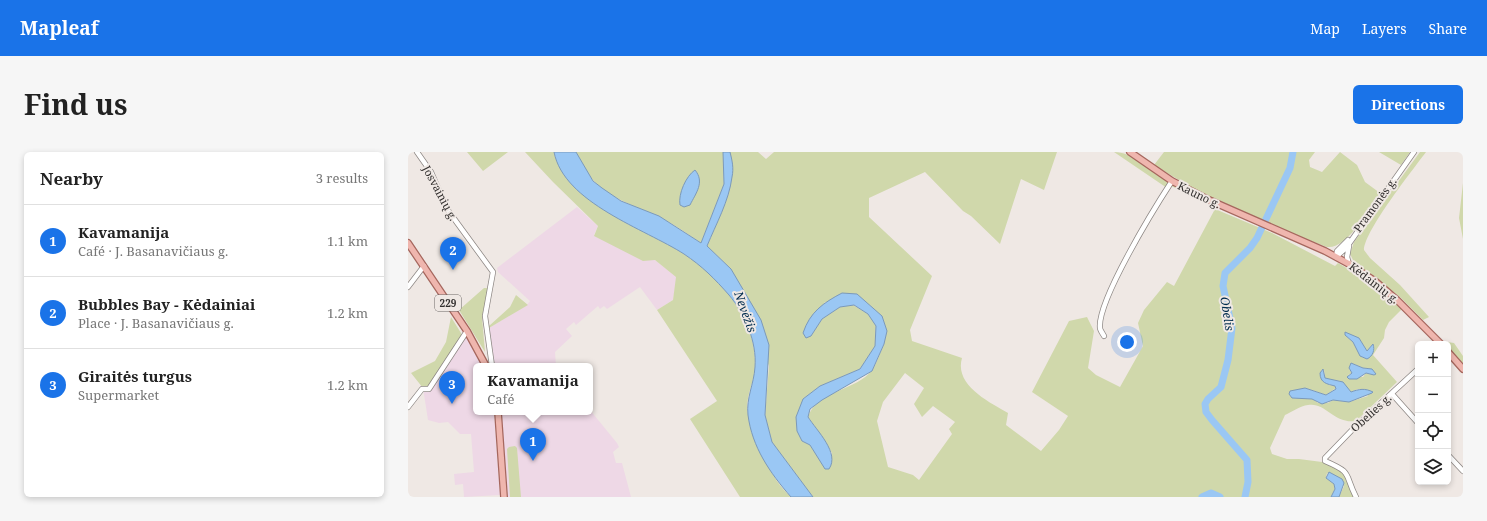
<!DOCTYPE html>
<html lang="en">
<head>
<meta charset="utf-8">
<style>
	:root { --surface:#fff; --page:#f6f6f6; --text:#222; --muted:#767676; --line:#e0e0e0; --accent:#1a73e8 }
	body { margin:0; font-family:"Noto Serif",serif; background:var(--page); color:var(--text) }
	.controls { position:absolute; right:12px; bottom:12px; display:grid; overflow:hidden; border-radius:6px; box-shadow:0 2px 6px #0003 }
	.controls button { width:36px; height:36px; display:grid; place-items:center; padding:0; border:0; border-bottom:1px solid var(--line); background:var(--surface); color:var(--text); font:20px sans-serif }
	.you { position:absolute; left:719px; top:190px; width:14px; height:14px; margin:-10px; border:3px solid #fff; border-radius:50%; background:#1a73e8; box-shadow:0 0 0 6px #1a73e833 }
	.badge { display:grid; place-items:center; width:26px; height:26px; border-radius:50%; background:var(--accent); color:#fff; font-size:13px; font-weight:700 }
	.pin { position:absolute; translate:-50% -33px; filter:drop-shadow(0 1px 2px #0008) }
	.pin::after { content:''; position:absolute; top:21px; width:14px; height:12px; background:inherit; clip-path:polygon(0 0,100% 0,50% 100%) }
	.popup { position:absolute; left:65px; top:211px; width:120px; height:52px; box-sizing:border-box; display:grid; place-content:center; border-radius:6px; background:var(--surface); filter:drop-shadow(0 1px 3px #0005); font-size:13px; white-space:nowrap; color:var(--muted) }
	.popup b { font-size:15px; color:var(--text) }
	.popup::after { content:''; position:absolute; left:50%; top:100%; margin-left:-8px; border:8px solid transparent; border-top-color:var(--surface) }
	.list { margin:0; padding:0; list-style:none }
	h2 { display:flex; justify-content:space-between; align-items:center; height:52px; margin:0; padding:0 16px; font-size:17px }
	h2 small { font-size:13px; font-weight:400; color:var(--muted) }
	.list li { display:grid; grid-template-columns:26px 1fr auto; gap:12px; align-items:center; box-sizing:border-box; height:72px; padding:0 16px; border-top:1px solid var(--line) }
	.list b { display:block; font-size:15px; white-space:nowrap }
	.list p { margin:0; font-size:13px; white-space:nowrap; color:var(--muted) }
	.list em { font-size:13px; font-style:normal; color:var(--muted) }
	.icon { flex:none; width:22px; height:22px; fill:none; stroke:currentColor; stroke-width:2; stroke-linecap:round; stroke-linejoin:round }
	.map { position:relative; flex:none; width:1055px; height:345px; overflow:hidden; border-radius:6px }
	header { display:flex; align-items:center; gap:24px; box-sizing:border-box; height:56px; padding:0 20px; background:var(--accent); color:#fff }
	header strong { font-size:19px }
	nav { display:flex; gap:22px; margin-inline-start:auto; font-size:14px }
	.intro { display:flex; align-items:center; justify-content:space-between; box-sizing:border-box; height:96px; padding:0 24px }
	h1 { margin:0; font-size:28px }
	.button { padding:10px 18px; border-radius:6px; background:var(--accent); color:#fff; font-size:14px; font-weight:700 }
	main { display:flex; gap:24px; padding:0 24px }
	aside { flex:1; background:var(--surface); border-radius:6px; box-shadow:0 2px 6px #0003 }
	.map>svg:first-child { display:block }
</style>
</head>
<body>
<header>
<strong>Mapleaf</strong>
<nav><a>Map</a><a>Layers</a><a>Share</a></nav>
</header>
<div class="intro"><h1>Find us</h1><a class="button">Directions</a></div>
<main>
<aside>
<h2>Nearby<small>3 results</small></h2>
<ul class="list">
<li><span class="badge">1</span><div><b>Kavamanija</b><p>Café · J. Basanavičiaus g.</p></div><em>1.1 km</em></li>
<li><span class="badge">2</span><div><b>Bubbles Bay - Kėdainiai</b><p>Place · J. Basanavičiaus g.</p></div><em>1.2 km</em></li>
<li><span class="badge">3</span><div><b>Giraitės turgus</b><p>Supermarket</p></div><em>1.2 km</em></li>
</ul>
</aside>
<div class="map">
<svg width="1055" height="345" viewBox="0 0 1055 345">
	<rect width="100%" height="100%" fill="#efe8e4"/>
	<path fill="#eed8e6" d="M 169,55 L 190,74 L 186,83 L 247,108 L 269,125 L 265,148 L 249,158 L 232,135 L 199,157 L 196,154 L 192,157 L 190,154 L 168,173 L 166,170 L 158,177 L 164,184 L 147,200 L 148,214 L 87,214 L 81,176 L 119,153 L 122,149 L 90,120 L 89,116 Z
		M 53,184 L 58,184 L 74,214 L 68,214 L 68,260 L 86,260 L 92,343 L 56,345 L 55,332 L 47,333 L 46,322 L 66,320 L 63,282 L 52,282 L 40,270 L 31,271 L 20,268 L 15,236 L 21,235 Z
		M 182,258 L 209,291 L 211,295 L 205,300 L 208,311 L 214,311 L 223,345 L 100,345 L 93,260 L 182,260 Z"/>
	<path fill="#d0d8ab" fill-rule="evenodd" d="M 59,0 L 100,0 L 75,19 Z
		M 117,0 L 146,0 C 148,9 152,14 157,21 C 188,64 234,74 276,102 C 294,113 307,126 320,142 C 339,164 351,195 346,224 C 343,236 337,250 340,262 C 342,272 363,321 369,329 C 373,335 378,340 383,345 L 332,345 L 282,267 L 309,249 L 249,158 L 265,148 L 268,125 L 247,108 L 235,109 L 186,84 L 190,74 L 145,30 Z
		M 168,0 L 315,0 L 316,32 L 293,91 C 279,82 265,71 249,64 C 213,48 184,41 168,0 Z
		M 322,0 L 350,0 L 358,7 L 366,0 L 649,0 L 636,38 L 613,27 L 592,92 L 563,64 L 555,59 L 517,20 L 461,46 L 461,65 L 524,124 L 502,178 L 504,189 L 554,206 C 546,233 581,250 600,261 L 598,273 L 633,299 L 651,278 L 660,264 L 624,240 L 661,169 L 679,165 L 686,179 L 680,216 L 688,223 L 712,235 L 735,194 L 730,171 L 736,158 L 759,130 L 766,134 L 807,57 L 864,81 L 927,114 L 930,111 L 959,128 L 994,157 L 981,170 L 977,178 L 976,186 L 965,203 L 989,230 L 948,269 C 925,272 918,250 900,253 C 892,254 884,260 877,263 L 862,296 L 864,302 L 879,307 L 891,307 L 914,310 L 930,316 L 939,323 L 946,345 L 931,345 L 936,334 L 919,321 L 918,326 L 926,332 L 927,337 L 923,345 L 405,345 L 364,290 L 357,263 L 361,214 L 323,117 L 299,94 L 313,61 ZM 417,150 L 462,153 L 476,192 C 472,201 469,211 464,218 C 450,238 408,239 400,265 L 424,301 L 417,316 L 402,293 L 394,289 L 395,247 L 412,234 L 452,217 L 467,194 L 468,174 L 460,162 L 445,153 L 432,155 L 414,167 L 403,184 ZM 939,185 L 951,186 L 959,199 L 965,192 L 966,197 L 961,206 L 955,206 L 945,190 ZM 946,212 L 955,216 L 961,216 L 963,222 L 958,221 L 955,225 L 940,223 L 944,221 L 941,217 ZM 913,218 L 916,218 L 917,226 L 922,228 L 932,229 L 943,240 L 950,237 L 955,237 L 960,244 L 941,250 L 925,248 L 920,251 L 910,251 L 905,247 L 897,246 L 884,246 L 881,242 L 882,239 L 904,238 L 918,243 L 928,236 L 927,234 L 921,233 ZM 497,221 L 516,236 L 506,252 L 514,265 L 525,254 L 547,270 L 541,277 L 544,282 L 511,328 L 505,323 L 480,315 L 469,269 L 475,250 Z
		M 706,0 C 724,0 741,16 755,26 C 760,30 761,33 768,34 L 808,55 L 761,33 L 759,36 Z
		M 756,0 L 907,0 L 901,8 L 902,15 L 914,20 L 932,0 L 949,13 L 957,30 L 972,41 C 960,58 940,97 919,95 C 858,72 801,48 746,13 Z
		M 971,0 L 1002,0 L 993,13 Z
		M 1012,0 L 1018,0 C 1004,19 957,78 956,98 L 962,106 L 992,133 L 1021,165 L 1015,168 L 992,145 L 946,110 L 942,102 L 946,90 Z
		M 1055,31 L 1055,87 L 1051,66 Z
		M 76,136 L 80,136 L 74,165 L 77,200 L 51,158 Z
		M 108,143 L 120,153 L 81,176 L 81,174 L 102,155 Z
		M 43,165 L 53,181 L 53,184 L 21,235 L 15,236 L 3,221 L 27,209 L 38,190 Z
		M 1033,189 L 1046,191 L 1055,204 L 1055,213 L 1040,197 L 1040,192 L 1036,192 Z
		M 107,294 L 109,296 L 113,345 L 102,345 L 99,297 L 101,295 Z"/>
	<path fill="#9ac7f4" stroke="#7b99b9" d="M 146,0 L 168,0 L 185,29 L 194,36 L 213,49 L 251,64 L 293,91 L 316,32 L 315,0 L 322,0 C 324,8 326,16 324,25 C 321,49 308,72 299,94 L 323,117 L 353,168 L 361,193 L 357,263 L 364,290 L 405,345 L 383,345 C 362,321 344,295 340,263 C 338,246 346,232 347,215 C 349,190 337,162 321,143 C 307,127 294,114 276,102 C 237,77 156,51 146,0 Z
		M 287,18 C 297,30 288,41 282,53 L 276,55 L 272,53 C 270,42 278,24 287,18 Z
		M 434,141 L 449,142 L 474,164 L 479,179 L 476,192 L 464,219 L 414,248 L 402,257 L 400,265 C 409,279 432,301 421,317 L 417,317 L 402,293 L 394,289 L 389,279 L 388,265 L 395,247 L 412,234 L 452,217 L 467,194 L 468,174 L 460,162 L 446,153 L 432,155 L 414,167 L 403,184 L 398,186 L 395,181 C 402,160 415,151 434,141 Z
		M 937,180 L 951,186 L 959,199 L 965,192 C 967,198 965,204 959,207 L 952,204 L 945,190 L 937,183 Z
		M 943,211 L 955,216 L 964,217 L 968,222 L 966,223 L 958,221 L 949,227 L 941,227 L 939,225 L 944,221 L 941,216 Z
		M 915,217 L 917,226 L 935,230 L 943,240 C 951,237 957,236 965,240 L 964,241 L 941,250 L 925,248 L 914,252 L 904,247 L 884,246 L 881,242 L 882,239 L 897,236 L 918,243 L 928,237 L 927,234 C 919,232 912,231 912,221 Z
		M 921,320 L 934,327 L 936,331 L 931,345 L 923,345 L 927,337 L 926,332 L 918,326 Z"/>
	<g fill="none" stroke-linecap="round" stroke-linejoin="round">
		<path stroke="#9ac7f4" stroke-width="7" d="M 794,345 L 803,341 L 812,345
			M 837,345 L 840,330 L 839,308 L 804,268 L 798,260 L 797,252 L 800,247 L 813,235 L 820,208 L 824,176 L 815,134 L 817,121 L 842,96 L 849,86 L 882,16 L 885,0"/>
		<g stroke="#8e8885" stroke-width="6">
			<path id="minor" d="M 9,0 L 23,20 L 39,57 L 85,120 L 77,164 L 84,214
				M 941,94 L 939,105 L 941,112
				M 928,105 L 938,96 L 1006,0
				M 928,105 L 929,99 L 940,88
				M 0,135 L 16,114
				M 696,184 C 695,182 692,178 692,176 C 689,149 747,55 764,29
				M 984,242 L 1010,271
				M 0,255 L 14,237 L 21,237 L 59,179
				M 1040,303 L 1055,319
				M 948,345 C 936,321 945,321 917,309 L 917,306 L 946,276 L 1010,217"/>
		</g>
		<g stroke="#a6675e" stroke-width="8">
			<path id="major" d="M 722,0 L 764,29 L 801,48 L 917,99 L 941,112 L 967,129 L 989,148 L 1033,192
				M 0,91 L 59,179 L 78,214
				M 1040,200 L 1055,217
				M 90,260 L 96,345"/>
		</g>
		<use href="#minor" stroke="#fff" stroke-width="4.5"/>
		<use href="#major" stroke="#efb6ae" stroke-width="5.5"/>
	</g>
	<g text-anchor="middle" stroke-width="4" stroke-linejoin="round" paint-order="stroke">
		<rect fill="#efe8e4" stroke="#6b6665" stroke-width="1" x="27" y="143" width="26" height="16" rx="3"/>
		<g font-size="10" font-weight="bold" fill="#322f2e">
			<text x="40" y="155">229</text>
		</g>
		<g font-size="11" fill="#322f2e" stroke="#efe8e4">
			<text transform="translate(32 41) rotate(62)" y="4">Josvainių g.</text>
			<text transform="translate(791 43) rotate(26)" y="4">Kauno g.</text>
			<text transform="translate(967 53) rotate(-54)" y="4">Pramonės g.</text>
			<text transform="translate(966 131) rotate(38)" y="4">Kėdainių g.</text>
			<text transform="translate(963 261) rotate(-42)" y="4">Obelies g.</text>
		</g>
		<g font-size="12" font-style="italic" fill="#002c4e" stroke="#efe8e4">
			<text transform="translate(337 160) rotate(70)" y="4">Nevėžis</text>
			<text transform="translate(819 162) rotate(81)" y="4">Obelis</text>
		</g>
	</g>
</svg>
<div class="controls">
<button>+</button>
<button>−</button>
<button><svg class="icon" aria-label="locate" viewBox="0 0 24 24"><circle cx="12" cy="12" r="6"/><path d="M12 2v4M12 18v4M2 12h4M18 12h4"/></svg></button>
<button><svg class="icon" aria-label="layers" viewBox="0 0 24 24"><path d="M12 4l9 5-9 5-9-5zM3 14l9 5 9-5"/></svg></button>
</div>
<div class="you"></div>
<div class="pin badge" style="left:125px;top:309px">1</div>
<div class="popup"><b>Kavamanija</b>Café</div>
<div class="pin badge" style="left:45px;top:118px">2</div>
<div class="pin badge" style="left:44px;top:252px">3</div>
</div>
</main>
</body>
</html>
